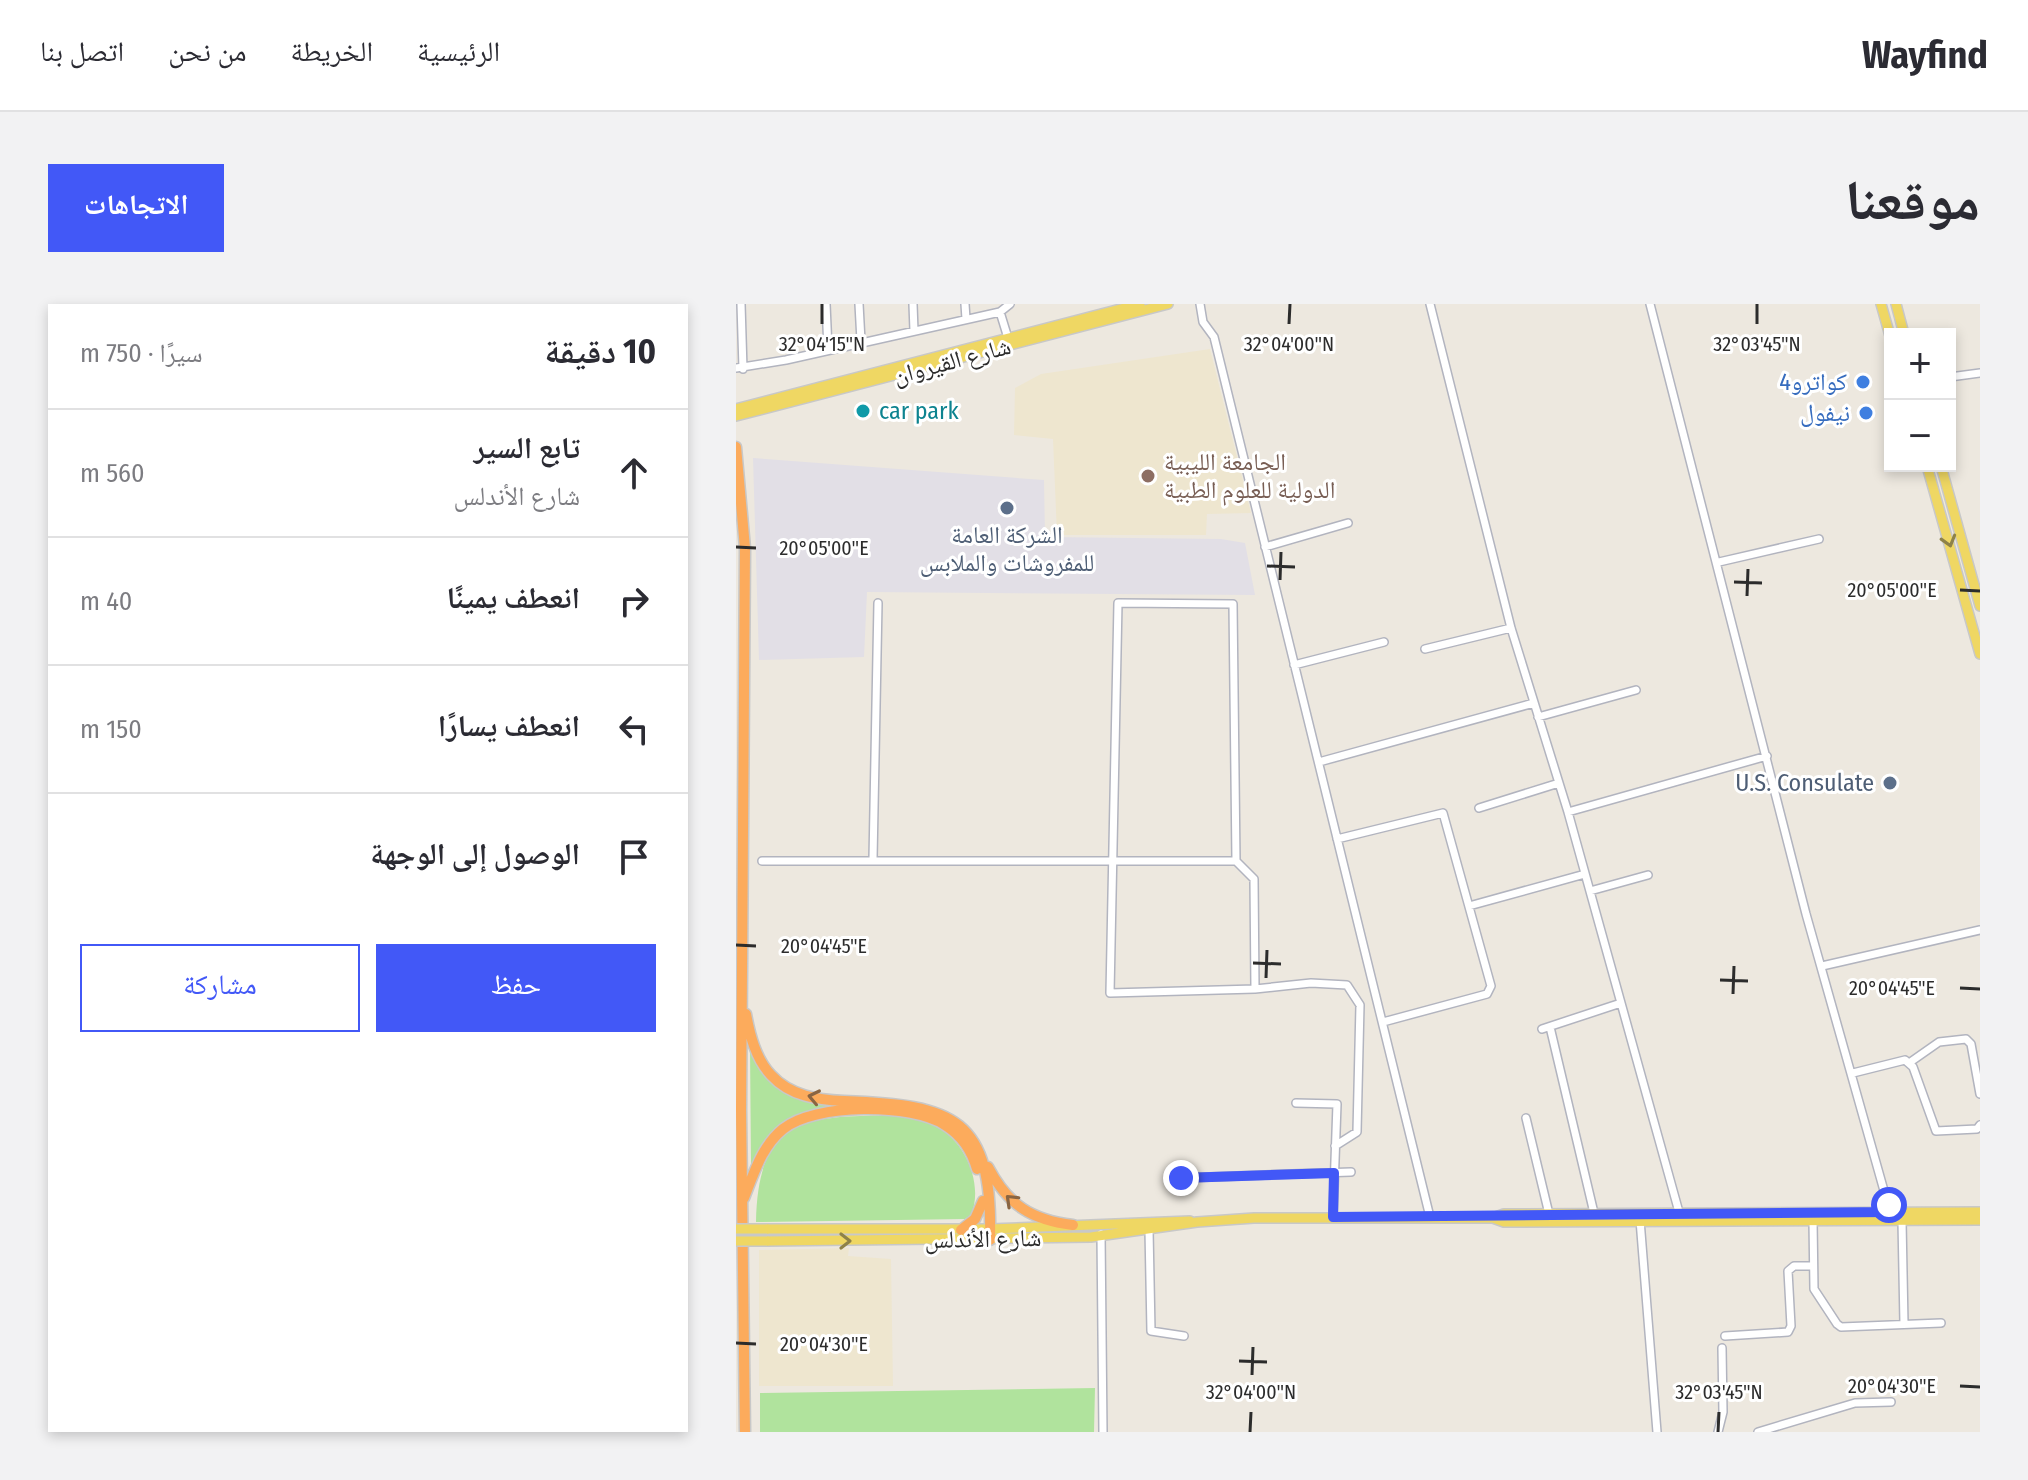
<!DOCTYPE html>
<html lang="ar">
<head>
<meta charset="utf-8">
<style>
	:root { --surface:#fff; --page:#f2f2f3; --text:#2b2b33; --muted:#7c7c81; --line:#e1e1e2; --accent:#4258f7 }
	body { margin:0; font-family:"Fira Sans Condensed","Noto Naskh Arabic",sans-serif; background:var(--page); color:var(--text); direction:rtl }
	.controls { position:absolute; right:24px; top:24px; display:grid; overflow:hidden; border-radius:0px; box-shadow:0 4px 12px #0003 }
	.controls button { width:72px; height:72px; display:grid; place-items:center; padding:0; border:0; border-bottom:2px solid var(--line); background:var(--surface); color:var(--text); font:40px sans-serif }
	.stop { position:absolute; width:24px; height:24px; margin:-18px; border:6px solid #4258f7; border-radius:50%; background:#fff }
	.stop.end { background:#4258f7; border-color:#fff; box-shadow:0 2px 8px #0008 }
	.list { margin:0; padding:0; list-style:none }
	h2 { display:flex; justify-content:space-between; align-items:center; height:104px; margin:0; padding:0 32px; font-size:34px }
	h2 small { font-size:26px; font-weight:400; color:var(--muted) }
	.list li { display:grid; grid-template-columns:52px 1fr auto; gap:24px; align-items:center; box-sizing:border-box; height:128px; padding:0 32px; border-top:2px solid var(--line) }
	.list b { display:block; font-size:30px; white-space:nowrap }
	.list p { margin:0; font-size:26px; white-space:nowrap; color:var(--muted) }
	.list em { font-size:26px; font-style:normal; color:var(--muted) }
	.actions { display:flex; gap:16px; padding:24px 32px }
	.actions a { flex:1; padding:18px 0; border:2px solid var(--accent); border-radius:0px; text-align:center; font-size:28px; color:var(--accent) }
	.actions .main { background:var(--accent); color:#fff }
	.icon { flex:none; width:44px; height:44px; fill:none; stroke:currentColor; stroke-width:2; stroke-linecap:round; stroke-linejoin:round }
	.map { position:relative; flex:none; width:1244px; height:1128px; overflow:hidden; direction:ltr; border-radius:0px }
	header { display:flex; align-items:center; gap:48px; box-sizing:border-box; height:112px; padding:0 40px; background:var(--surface); border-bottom:2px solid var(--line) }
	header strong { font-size:38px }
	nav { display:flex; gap:44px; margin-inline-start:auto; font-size:28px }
	.intro { display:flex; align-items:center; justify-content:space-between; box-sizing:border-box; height:192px; padding:0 48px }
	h1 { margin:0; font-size:56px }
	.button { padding:20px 36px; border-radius:0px; background:var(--accent); color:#fff; font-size:28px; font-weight:700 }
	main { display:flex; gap:48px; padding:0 48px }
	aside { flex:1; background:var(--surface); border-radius:0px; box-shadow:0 4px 12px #0003 }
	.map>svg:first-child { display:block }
</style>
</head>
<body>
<header>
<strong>Wayfind</strong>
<nav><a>الرئيسية</a><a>الخريطة</a><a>من نحن</a><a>اتصل بنا</a></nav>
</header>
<div class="intro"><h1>موقعنا</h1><a class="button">الاتجاهات</a></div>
<main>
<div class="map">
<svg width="1244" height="1128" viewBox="0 0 1244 1128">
	<rect width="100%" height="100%" fill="#ede8df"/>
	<path fill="#e2dfe6" d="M 17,154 L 308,176 L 309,233 L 485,235 L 509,239 L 519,291 L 131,288 L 128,353 L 23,356 Z"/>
	<path fill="#eee6cf" d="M 474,45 L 515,209 L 471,210 L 470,231 L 321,231 L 317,135 L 278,131 L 279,84 L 305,70 Z
		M 113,944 L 112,952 L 155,955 L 157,1082 L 23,1082 L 23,946 Z"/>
	<path fill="#b0e39d" d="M 14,742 L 64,795 L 94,802 C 52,811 34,823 15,862 Z
		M 163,811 C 175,814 189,816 200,822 C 229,837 248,880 235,911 L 229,915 L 20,918 C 22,809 73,813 163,811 Z
		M 359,1084 L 358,1128 L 24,1128 L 24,1089 Z"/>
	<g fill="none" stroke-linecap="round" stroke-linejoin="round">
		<g stroke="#b2b4bf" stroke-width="10">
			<path id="minor" d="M 5,0 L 7,65
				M 90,0 L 92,45
				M 123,0 L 125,37
				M 177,0 L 178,27
				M 229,0 L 230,15
				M 464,0 L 467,18 L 478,33 L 694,913
				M 694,0 L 775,324 L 832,508 L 943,908
				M 914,0 L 1070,610 L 1154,908
				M 264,8 L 272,34
				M 0,64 L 50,56 L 264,8 L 274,0
				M 1214,73 L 1244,69
				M 529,243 L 612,219
				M 983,258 L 1083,235
				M 689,345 L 775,324
				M 558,361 L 648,338
				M 802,413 L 900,386
				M 583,458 L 798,399
				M 743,504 L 823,479
				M 832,508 L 1031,452
				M 601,535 L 707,509 L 755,682 L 751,690 L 647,718
				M 137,555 L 142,299
				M 26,557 L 500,557
				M 854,587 L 912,571
				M 733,602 L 849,570
				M 1086,662 L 1244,626
				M 519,685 L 518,575 L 500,557 L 497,300 L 382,299 L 374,689 L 519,685 L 575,679 L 611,681 L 624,701 L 621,828 L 599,842
				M 814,723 L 858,909
				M 806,725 L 885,699
				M 1173,759 L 1203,738 L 1230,735 L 1235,740 L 1244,790
				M 1117,769 L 1169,756 L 1177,763 L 1200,827 L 1241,825 L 1244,821
				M 560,799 L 601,800 L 597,913
				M 790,814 L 813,910
				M 445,874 L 615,868
				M 904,916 L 921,1128
				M 1077,917 L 1078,985 L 1101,1020 L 1105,1023 L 1205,1019
				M 1166,917 L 1168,1020
				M 413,926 L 415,1027 L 448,1032
				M 365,930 L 367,1128
				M 989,1032 L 1052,1028 L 1055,1022 L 1052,967 L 1058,962 L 1076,962
				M 982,1128 L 987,1108 L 986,1044
				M 1022,1128 L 1119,1099 L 1155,1098"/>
		</g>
		<g stroke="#c8c8c8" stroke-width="12">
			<path id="major" d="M 1145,0 L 1154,32
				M 1160,0 L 1168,30
				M 0,105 L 404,0
				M 0,112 L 432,0
				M 1191,162 L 1244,350
				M 1205,162 L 1244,302
				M 757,914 L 768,918 L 1244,916
				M 31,925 L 254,925 L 454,917
				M 31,937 L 355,933 L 461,918 L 518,914 L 757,914 L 768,910 L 1244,908"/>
		</g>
		<g stroke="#c8c8c8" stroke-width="13">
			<path id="highway" d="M 0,143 L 9,244 L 5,806 L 9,1128
				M 10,710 C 14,732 20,755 35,771 C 54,792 82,796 108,797 C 218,801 257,813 254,936
				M 252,863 C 272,901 295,916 337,921
				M 8,894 C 18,869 26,842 47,825 C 79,799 175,799 209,821 C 225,831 236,847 241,865
				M 225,926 L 239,915 L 247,897"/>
		</g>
		<use href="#minor" stroke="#fff" stroke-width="7"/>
		<use href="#major" stroke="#efd763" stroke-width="9"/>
		<use href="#highway" stroke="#fcab5c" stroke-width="10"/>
		<g stroke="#c8c8c8" stroke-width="12" stroke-linecap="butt">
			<path id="major-bridge" d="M 0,925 L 31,925
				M 0,937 L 31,937"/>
		</g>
		<use href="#major-bridge" stroke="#efd763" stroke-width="9"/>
	</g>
	<defs><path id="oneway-chevron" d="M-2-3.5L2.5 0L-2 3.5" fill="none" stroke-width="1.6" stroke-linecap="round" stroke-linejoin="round" transform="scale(2)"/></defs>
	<g stroke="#8e8248">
		<use href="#oneway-chevron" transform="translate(1213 237) rotate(74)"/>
		<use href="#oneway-chevron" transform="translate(109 937)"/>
	</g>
	<g stroke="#8a6542">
		<use href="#oneway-chevron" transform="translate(78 793) rotate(-168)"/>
		<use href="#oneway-chevron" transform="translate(275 896) rotate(-136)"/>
	</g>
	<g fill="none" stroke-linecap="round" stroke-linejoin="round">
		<path stroke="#4258f7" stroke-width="10" d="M 445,874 L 598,869 L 597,913 L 1154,908 L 1153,901"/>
	</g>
	<path fill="none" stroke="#2c2c2c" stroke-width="3" d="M 86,20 L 86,0M 553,20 L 554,0M 1021,20 L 1021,0M 0,243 L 20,244M 531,262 L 559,263M 544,276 L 545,248M 998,278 L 1026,279M 1224,286 L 1244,287M 1011,292 L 1012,265M 0,641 L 20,642M 517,659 L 545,660M 530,674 L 531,646M 984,676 L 1012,677M 1224,684 L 1244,685M 997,690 L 998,662M 0,1039 L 20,1040M 503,1057 L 531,1058M 516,1071 L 517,1043M 1224,1082 L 1244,1083M 514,1128 L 515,1108M 982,1128 L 983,1108"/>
	<g fill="#3f7fe0" stroke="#fff" stroke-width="3">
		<circle cx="1127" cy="78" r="8"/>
		<circle cx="1130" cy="109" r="8"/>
	</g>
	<circle fill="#0f9aa8" stroke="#fff" stroke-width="3" cx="127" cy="107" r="8"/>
	<circle fill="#8d6e63" stroke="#fff" stroke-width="3" cx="412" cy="172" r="8"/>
	<g fill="#5c6f8a" stroke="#fff" stroke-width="3">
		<circle cx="271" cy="204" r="8"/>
		<circle cx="1154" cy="479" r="8"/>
	</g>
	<g text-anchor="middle" stroke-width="6" stroke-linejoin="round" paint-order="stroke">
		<g font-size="24" fill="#2c2c2c" stroke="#fff">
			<text transform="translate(216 57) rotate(-15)" y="8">شارع القيروان</text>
			<text transform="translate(247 935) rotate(-1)" y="8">شارع الأندلس</text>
		</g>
		<g font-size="24" fill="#366cbe" stroke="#fff" text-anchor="end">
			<text x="1111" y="86">كواترو4</text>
			<text x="1114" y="117">نيفول</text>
		</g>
		<g font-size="24" fill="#0d838f" stroke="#fff" text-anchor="start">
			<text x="143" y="115">car park</text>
		</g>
		<g font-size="24" fill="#785e54" stroke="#fff" text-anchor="start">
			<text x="428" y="166">الجامعة الليبية<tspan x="428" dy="28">الدولية للعلوم الطبية</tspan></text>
		</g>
		<g font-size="24" fill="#4e5e75" stroke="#fff">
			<text x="271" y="239">الشركة العامة<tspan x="271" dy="28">للمفروشات والملابس</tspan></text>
			<text x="1138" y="487" text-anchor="end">U.S. Consulate</text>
		</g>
	</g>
	<g font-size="20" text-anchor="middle" fill="#2c2c2c" stroke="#fff" stroke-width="6" stroke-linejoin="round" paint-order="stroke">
		<text x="86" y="47">32°04'15"N</text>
		<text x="553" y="47">32°04'00"N</text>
		<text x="1021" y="47">32°03'45"N</text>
		<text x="88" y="251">20°05'00"E</text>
		<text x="1156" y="293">20°05'00"E</text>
		<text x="88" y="649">20°04'45"E</text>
		<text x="1156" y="691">20°04'45"E</text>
		<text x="88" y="1047">20°04'30"E</text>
		<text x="1156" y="1089">20°04'30"E</text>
		<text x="515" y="1095">32°04'00"N</text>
		<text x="983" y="1095">32°03'45"N</text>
	</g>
</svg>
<div class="controls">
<button>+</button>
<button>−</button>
</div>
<div class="stop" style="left:1153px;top:901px"></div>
<div class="stop end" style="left:445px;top:874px"></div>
</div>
<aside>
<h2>10 دقيقة<small>سيرًا · 750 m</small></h2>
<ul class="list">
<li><svg class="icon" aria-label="ahead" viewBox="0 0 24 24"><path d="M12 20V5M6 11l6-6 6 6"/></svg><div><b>تابع السير</b><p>شارع الأندلس</p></div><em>560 m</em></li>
<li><svg class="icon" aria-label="right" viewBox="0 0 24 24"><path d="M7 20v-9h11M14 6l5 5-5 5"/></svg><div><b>انعطف يمينًا</b></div><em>40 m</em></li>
<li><svg class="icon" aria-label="left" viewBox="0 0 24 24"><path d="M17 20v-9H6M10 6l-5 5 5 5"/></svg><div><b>انعطف يسارًا</b></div><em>150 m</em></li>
<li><svg class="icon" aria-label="arrive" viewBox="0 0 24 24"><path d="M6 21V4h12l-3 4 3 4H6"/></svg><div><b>الوصول إلى الوجهة</b></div></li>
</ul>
<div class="actions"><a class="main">حفظ</a><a>مشاركة</a></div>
</aside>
</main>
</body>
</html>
